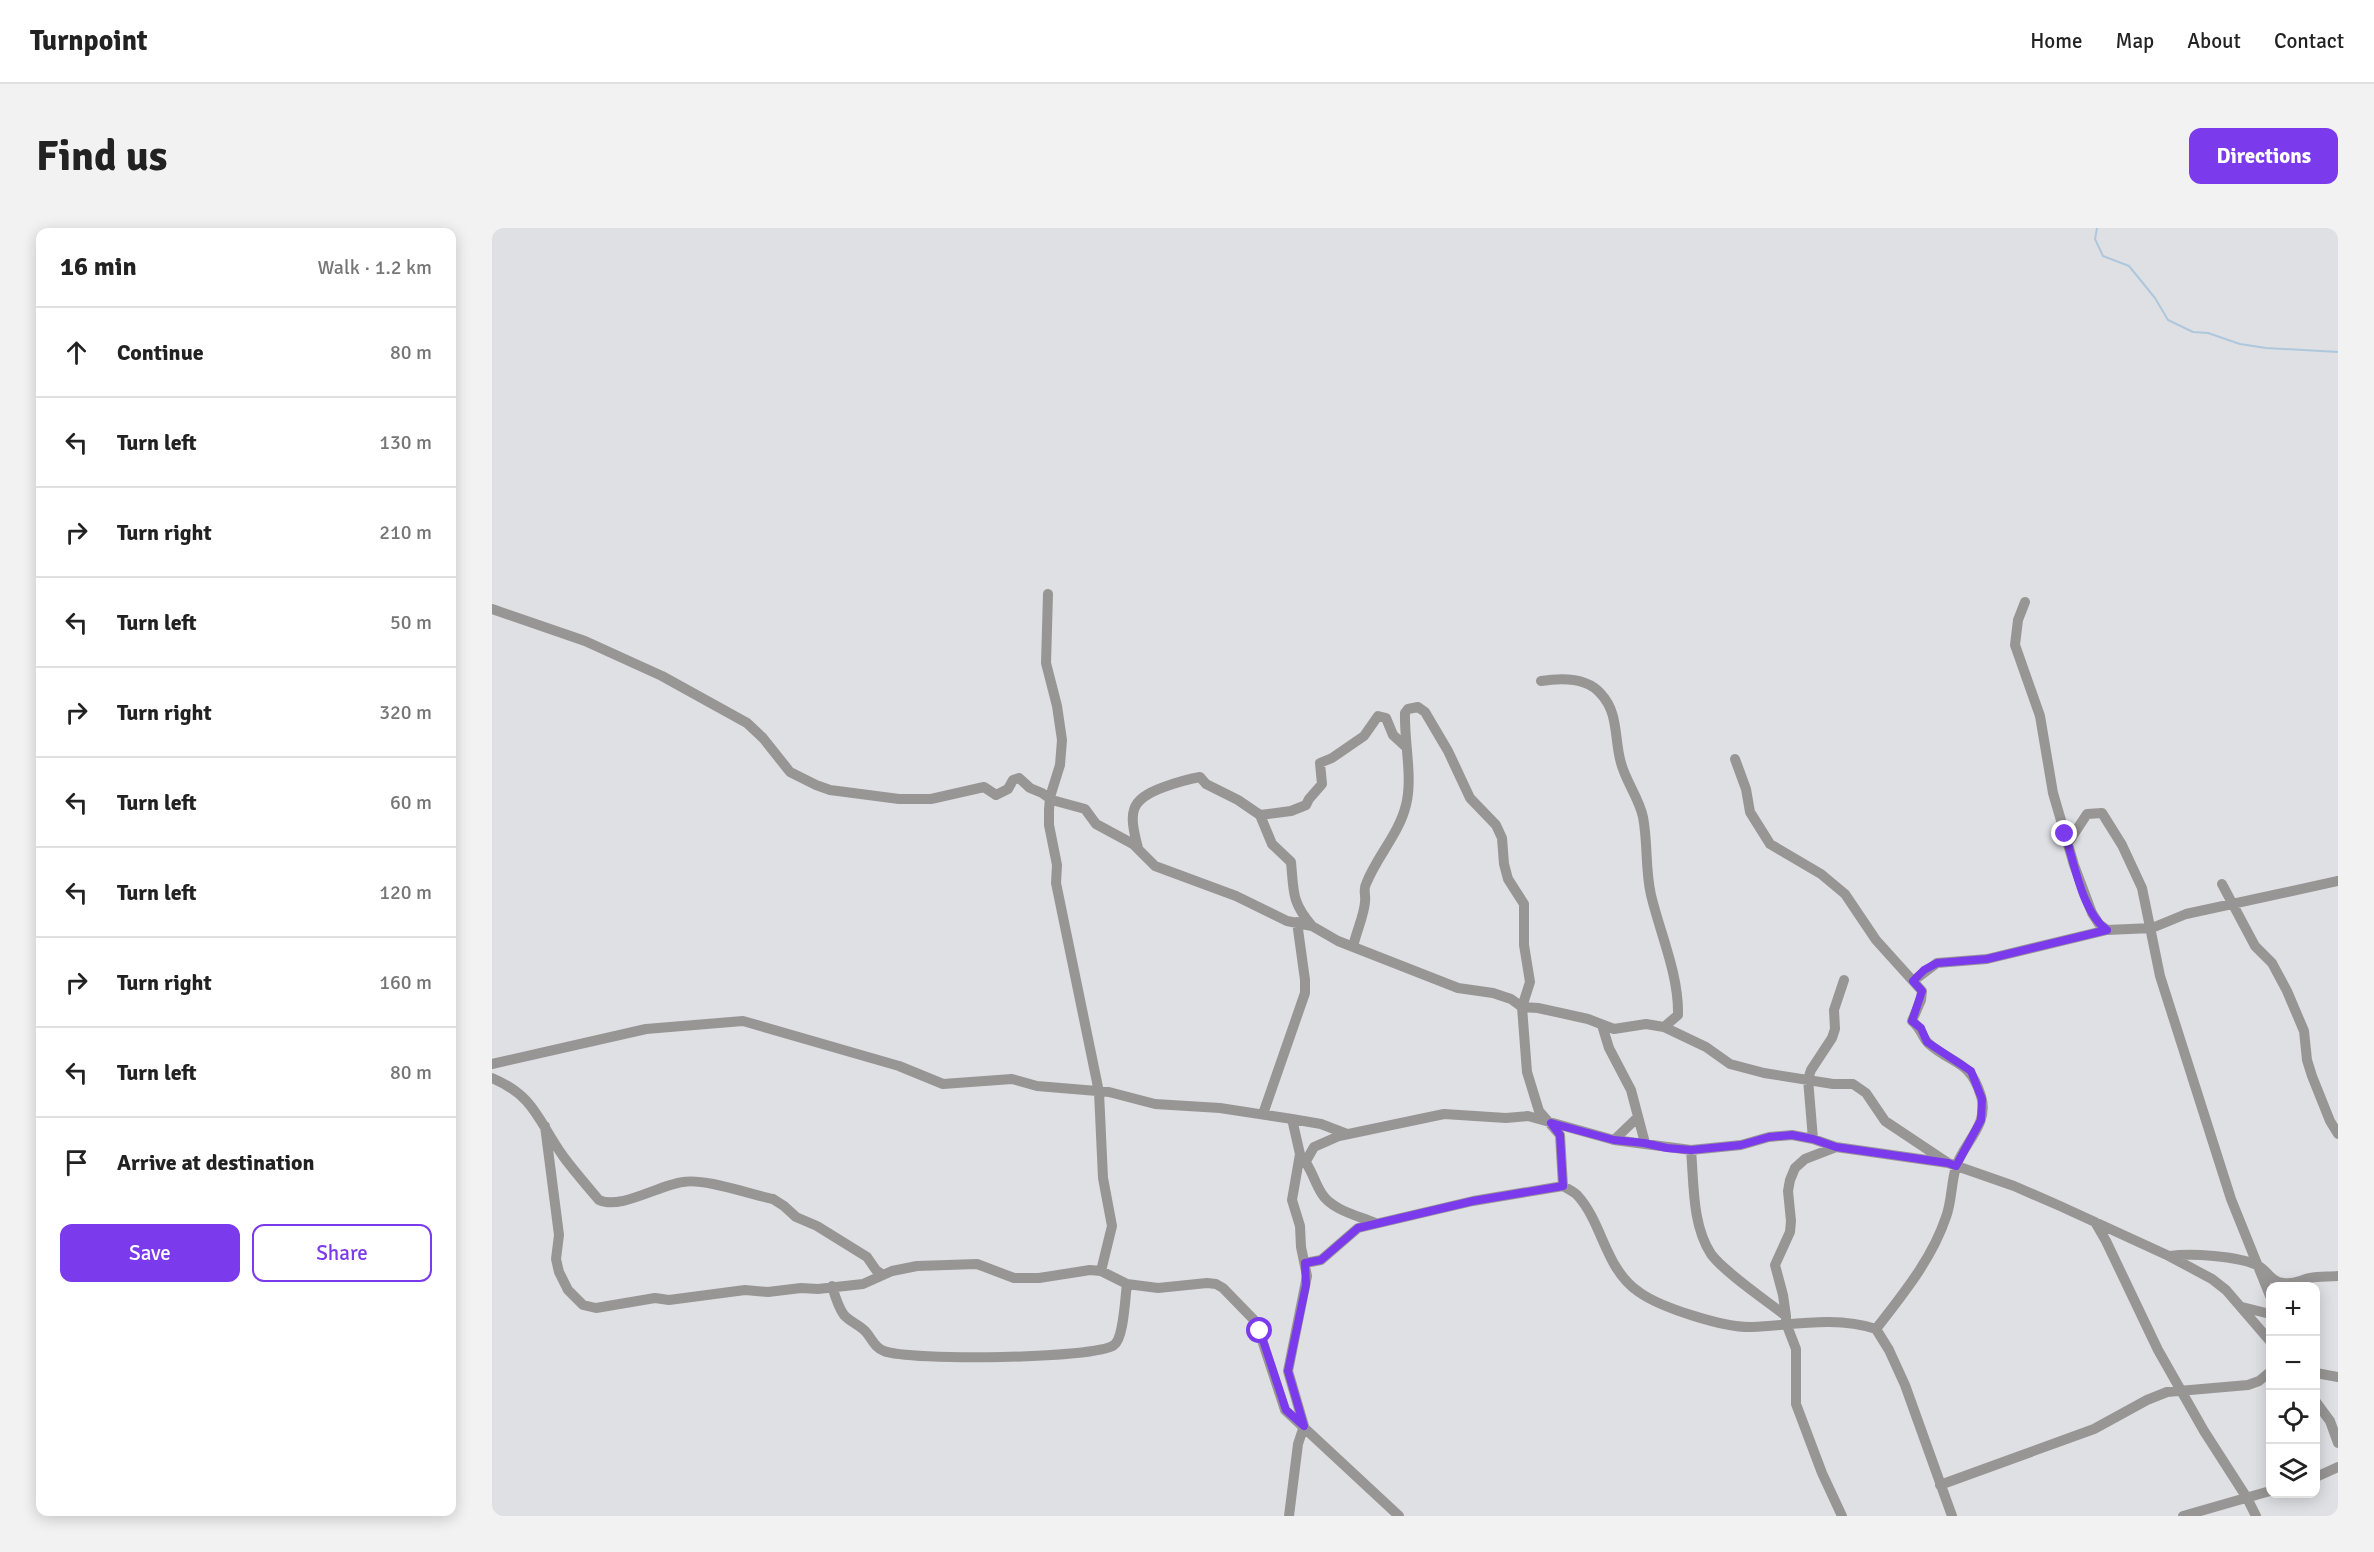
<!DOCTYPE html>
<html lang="en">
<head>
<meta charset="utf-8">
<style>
	:root { --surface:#fff; --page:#f2f2f2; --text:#222; --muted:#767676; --line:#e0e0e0; --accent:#7c3aed }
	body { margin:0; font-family:Signika,sans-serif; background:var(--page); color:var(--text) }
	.controls { position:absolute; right:18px; bottom:18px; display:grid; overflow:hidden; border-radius:12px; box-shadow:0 3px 15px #0003 }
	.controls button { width:54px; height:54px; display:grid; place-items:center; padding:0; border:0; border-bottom:2px solid var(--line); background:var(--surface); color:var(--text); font:30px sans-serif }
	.stop { position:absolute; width:18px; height:18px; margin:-14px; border:4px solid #7c3aed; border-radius:50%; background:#fff }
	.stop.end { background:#7c3aed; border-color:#fff; box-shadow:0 2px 6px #0008 }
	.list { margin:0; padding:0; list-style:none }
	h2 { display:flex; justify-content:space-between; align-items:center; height:78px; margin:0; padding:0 24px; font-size:26px }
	h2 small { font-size:20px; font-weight:400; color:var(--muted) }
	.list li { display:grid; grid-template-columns:39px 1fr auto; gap:18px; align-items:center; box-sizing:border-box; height:90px; padding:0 24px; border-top:2px solid var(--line) }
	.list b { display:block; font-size:22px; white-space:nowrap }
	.list em { font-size:20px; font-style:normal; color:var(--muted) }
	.actions { display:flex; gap:12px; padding:18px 24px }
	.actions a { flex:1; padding:14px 0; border:2px solid var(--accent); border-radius:12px; text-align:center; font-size:21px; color:var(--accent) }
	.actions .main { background:var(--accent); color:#fff }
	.icon { flex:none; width:33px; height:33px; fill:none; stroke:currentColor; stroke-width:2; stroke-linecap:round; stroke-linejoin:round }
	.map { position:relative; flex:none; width:1846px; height:1288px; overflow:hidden; border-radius:12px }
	header { display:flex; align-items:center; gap:36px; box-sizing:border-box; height:84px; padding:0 30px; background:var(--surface); border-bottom:2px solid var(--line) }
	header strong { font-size:28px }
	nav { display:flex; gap:33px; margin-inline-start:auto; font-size:21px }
	.intro { display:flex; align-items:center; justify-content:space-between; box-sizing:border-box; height:144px; padding:0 36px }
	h1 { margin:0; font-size:42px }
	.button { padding:15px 27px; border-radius:12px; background:var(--accent); color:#fff; font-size:21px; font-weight:700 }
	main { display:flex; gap:36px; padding:0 36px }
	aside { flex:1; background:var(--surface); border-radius:12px; box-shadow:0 3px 15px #0003 }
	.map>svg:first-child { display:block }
</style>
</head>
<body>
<header>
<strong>Turnpoint</strong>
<nav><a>Home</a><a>Map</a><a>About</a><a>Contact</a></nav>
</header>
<div class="intro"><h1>Find us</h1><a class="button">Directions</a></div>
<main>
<aside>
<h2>16 min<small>Walk · 1.2 km</small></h2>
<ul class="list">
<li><svg class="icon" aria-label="ahead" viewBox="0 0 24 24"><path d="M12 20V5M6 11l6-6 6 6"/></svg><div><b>Continue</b></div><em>80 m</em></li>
<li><svg class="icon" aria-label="left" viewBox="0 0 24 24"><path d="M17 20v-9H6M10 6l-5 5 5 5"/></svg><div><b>Turn left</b></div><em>130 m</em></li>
<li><svg class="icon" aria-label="right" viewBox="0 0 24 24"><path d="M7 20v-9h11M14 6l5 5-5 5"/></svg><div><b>Turn right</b></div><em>210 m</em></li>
<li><svg class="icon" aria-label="left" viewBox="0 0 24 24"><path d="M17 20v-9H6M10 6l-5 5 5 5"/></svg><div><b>Turn left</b></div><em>50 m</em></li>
<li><svg class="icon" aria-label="right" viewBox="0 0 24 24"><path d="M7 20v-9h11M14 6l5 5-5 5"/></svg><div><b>Turn right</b></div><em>320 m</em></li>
<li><svg class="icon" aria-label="left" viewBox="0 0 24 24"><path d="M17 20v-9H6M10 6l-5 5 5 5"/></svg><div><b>Turn left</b></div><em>60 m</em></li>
<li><svg class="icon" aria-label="left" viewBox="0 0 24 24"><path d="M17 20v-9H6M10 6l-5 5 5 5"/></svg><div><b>Turn left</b></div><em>120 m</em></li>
<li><svg class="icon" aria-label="right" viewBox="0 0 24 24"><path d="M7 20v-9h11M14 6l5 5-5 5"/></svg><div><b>Turn right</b></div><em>160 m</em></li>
<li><svg class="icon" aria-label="left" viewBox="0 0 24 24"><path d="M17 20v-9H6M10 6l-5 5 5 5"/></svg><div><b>Turn left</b></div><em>80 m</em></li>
<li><svg class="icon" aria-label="arrive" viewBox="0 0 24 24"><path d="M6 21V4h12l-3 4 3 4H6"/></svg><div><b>Arrive at destination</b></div></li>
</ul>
<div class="actions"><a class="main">Save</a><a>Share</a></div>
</aside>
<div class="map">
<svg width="1846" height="1288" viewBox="0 0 1846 1288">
	<rect width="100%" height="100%" fill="#dfe0e4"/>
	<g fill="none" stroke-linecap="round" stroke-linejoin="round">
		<path stroke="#aec7dc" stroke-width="2" d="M 1605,0 L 1603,11 L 1611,28 L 1637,38 L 1663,70 L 1676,92 L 1701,104 L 1716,105 L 1748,116 L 1774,120 L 1846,124"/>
		<path stroke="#989695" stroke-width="10" d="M 556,366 L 554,435 L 565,478 L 570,512 L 568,537 L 558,569 L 557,582 L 557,597 L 565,637 L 564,655 L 607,864 L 611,950 L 620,998 L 609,1043
			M 1533,374 L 1526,392 L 1523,417 L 1548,488 L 1561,565 L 1582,637 L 1600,685 L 1607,696 L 1615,702 L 1660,700 L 1694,686 L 1846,653
			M 0,381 L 93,413 L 170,448 L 255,495 L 271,510 L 298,544 L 324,557 L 338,562 L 407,571 L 439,571 L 492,559 L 504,567 L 516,561 L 521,552 L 527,550 L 538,560 L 550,565 L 560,572 L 593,581 L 604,596 L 641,616 L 663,638 L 744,668 L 795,693 L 820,698 L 846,713 L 966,760 L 1001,765 L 1019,771 L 1030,779 L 1046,780 L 1096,791 L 1122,801 L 1154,796 L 1172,799 L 1214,819 L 1238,836 L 1272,845 L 1341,856 L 1361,856 L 1374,865 L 1393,893 L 1456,935
			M 1049,453 C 1068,450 1095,449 1109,466 C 1127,485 1122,511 1129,535 C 1134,554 1147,570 1151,589 C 1156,615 1153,641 1159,667 C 1168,705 1187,747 1186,787 L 1172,799
			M 1243,531 L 1254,561 L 1258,584 L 1278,616 L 1329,646 L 1353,666 L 1384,712 L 1430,763 L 1429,772 L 1420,793 C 1429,800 1430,809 1436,815 C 1460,837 1478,831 1489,868 C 1498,897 1471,915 1464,939 C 1459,955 1460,973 1454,989 C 1440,1031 1411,1066 1384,1101
			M 768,587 L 799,583 L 814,577 L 817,571 L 830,556 L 828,535 L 840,530 L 872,508 L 886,488 L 894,490 L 901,507 L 913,518
			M 1576,615 L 1595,586 L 1610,585 L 1630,617 L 1650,660 L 1668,748 L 1739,971 L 1778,1068
			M 646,620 C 637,585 636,572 672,559 C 683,555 697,551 708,549 L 714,556 L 746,572 L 768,587 L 780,616 L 799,634 C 802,664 799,673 820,698
			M 1730,656 L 1763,718 L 1780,735 L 1795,763 L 1812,803 L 1815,832 L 1820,848 L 1838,893 L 1846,906
			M 861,719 C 864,704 872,688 873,674 C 874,667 871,661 874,656 C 885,628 907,606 914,577 C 921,550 912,513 913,485 L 916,481 L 926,479 L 933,484 L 956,523 L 978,570 L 1004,597 L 1010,610 L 1012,636 L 1016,651 L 1032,676 L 1032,717 L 1038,754 L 1030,779 L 1035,844 L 1047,883 L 1068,907 L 1071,958
			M 1421,753 L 1445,735 L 1495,731 L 1615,702
			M 1110,797 L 1117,820 L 1139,862 L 1153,915
			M 0,836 L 154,801 L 251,793 L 407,838 L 451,856 L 520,851 L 545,858 L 617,864 L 663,876 L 728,880 L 800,891 L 808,926 L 800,972 L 808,998 L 809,1019 L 815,1048 L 796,1143 L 812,1198 L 806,1216 L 797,1288
			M 0,850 C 43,868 46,893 71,928 C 82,943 95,958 107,972 C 128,982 167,957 191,954 C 213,950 257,966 281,971 L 292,978 L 304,989 L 325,998 L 375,1029 L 384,1042 L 391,1047
			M 771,886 L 813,765 L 813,752 L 805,694
			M 800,891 L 829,896 L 855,906
			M 53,898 L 67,1007 L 64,1031 L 67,1044 L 76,1062 L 91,1077 L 104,1080 L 163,1070 L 177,1072 L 253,1062 L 276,1064 L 309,1060 L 326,1061 L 371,1056 L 400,1043 L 425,1038 L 485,1036 L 522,1050 L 547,1050 L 598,1042 L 609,1043 L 635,1056 L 666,1060 L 715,1055 L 724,1056 L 731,1060 L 764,1094 L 793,1182 L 907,1288
			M 1321,911 L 1316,851 L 1319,842 L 1340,810 L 1343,801 L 1342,782 L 1352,752
			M 1122,912 L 1146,889
			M 1199,922 C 1202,956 1200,997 1219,1026 C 1232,1044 1275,1073 1294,1088 L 1294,1095 L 1304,1121 L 1304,1176 L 1330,1245 L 1350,1288
			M 810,929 C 820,941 822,954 830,966 C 840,982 867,988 883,995
			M 814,933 L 822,919 L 847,908 L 952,886 L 1014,890 L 1036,888 L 1122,912 L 1199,922 L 1249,917 L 1277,909 L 1300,907 L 1321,911 L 1344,919 L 1456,935 L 1522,958 L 1568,978 L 1677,1028 L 1720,1051 L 1734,1062 L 1778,1113
			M 1603,994 L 1614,1013 L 1666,1122 L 1712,1203 L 1755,1270 L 1764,1288
			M 1678,1028 C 1699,1025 1745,1028 1765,1037 C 1775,1042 1778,1053 1791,1055 C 1802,1057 1808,1052 1818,1050 C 1827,1048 1837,1049 1846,1048
			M 813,1035 L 829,1032 L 866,1000 L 981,973 L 1071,958 C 1076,961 1083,964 1086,968 C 1111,996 1113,1041 1147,1064 C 1169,1080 1233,1100 1260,1099 C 1302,1097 1343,1088 1384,1101 L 1397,1122 L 1413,1157 L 1460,1288
			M 340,1058 C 343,1068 346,1079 352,1087 C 358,1094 368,1097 374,1104 C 380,1111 383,1120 392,1123 C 417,1133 604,1131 622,1117 C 632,1110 633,1069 635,1056
			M 1750,1079 L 1778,1086
			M 1294,1088 L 1291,1067 L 1283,1037 L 1298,1004 L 1299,993 L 1296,963 L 1298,952 L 1303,940 L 1313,931 L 1344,919
			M 1824,1145 L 1846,1149
			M 1824,1174 L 1838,1193 L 1846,1215
			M 1824,1249 L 1846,1239
			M 1448,1257 L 1602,1201 L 1655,1172 L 1675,1164 L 1756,1157 L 1767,1153 L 1778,1144
			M 1691,1288 L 1778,1263"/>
	</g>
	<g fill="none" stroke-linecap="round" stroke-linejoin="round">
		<path stroke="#7c3aed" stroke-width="8" d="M 768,1103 L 794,1182 L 812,1198 L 796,1143 L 814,1057 L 813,1035 L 829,1032 L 866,1000 L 981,973 L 1071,958 L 1068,907 L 1059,895 L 1122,912 L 1152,915 L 1175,920 L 1199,922 L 1249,917 L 1277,909 L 1300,907 L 1321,911 L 1344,919 L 1456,935 L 1464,938 L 1489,892 L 1490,871 L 1479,843 L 1435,814 L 1429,800 L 1420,793 L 1430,763 L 1421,753 L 1432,742 L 1445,735 L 1495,731 L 1615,702 C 1590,685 1582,633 1573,606"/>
	</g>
</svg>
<div class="controls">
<button>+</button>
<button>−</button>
<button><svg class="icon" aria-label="locate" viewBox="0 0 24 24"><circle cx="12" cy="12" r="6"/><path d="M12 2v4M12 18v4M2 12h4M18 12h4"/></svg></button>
<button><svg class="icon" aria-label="layers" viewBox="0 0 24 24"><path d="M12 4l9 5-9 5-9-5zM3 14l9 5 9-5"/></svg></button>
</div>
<div class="stop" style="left:768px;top:1103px"></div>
<div class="stop end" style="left:1573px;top:606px"></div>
</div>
</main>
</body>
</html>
